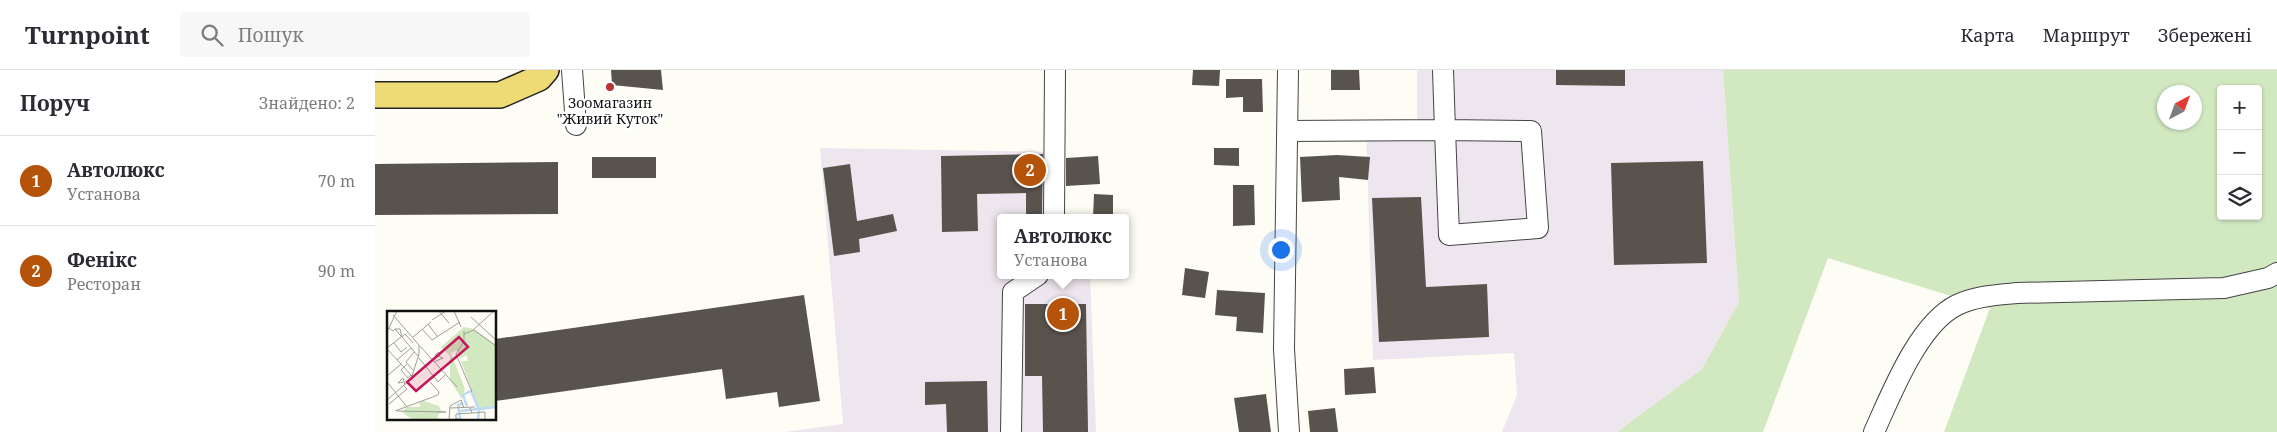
<!DOCTYPE html>
<html lang="uk">
<head>
<meta charset="utf-8">
<style>
	:root { --surface:#fff; --page:#f7f7f7; --text:#2b2b33; --muted:#7c7c81; --line:#e1e1e2; --accent:#b45309 }
	body { margin:0; font-family:"Noto Serif",serif; background:var(--page); color:var(--text) }
	.controls { position:absolute; right:15px; top:15px; display:grid; overflow:hidden; border-radius:5px; box-shadow:0 1px 4px #0004 }
	.controls button { width:45px; height:45px; display:grid; place-items:center; padding:0; border:0; border-bottom:1px solid var(--line); background:var(--surface); color:var(--text); font:25px sans-serif }
	.compass { position:absolute; left:1782px; top:15px; width:45px; height:45px; border-radius:50%; background:var(--surface); box-shadow:0 1px 4px #0004; rotate:41deg }
	.you { position:absolute; left:905px; top:179px; width:18px; height:18px; margin:-12px; border:4px solid #fff; border-radius:50%; background:#1a73e8; box-shadow:0 0 0 8px #1a73e833 }
	.badge { display:grid; place-items:center; width:32px; height:32px; border-radius:50%; background:var(--accent); color:#fff; font-size:16px; font-weight:700 }
	.pin { position:absolute; translate:-50% -50%; border:2px solid #fff; box-shadow:0 1px 5px #0006 }
	.popup { position:absolute; left:622px; top:144px; width:132px; height:65px; box-sizing:border-box; display:grid; place-content:center; border-radius:5px; background:var(--surface); filter:drop-shadow(0 1px 4px #0005); font-size:16px; white-space:nowrap; color:var(--muted) }
	.popup b { font-size:19px; color:var(--text) }
	.popup::after { content:''; position:absolute; left:50%; top:100%; margin-left:-10px; border:10px solid transparent; border-top-color:var(--surface) }
	.list { margin:0; padding:0; list-style:none }
	h2 { display:flex; justify-content:space-between; align-items:center; height:65px; margin:0; padding:0 20px; font-size:21px }
	h2 small { font-size:16px; font-weight:400; color:var(--muted) }
	.list li { display:grid; grid-template-columns:32px 1fr auto; gap:15px; align-items:center; box-sizing:border-box; height:90px; padding:0 20px; border-top:1px solid var(--line) }
	.list b { display:block; font-size:19px; white-space:nowrap }
	.list p { margin:0; font-size:16px; white-space:nowrap; color:var(--muted) }
	.list em { font-size:16px; font-style:normal; color:var(--muted) }
	.icon { flex:none; width:28px; height:28px; fill:none; stroke:currentColor; stroke-width:2; stroke-linecap:round; stroke-linejoin:round }
	.map { position:relative; flex:none; width:1902px; height:362px; overflow:hidden }
	header { display:flex; align-items:center; gap:30px; box-sizing:border-box; height:70px; padding:0 25px; background:var(--surface); border-bottom:1px solid var(--line) }
	header strong { font-size:24px }
	nav { display:flex; gap:28px; margin-inline-start:auto; font-size:18px }
	.search { width:350px; height:45px; background:var(--page); display:flex; align-items:center; gap:12px; box-sizing:border-box; padding:0 18px; border-radius:5px; color:var(--muted); font-size:19px }
	main { display:flex }
	aside { flex:1; background:var(--surface) }
	.map>svg:first-child { display:block }
</style>
</head>
<body>
<header>
<strong>Turnpoint</strong>
<div class="search"><svg class="icon" aria-label="search" viewBox="0 0 24 24"><circle cx="10" cy="10" r="6"/><path d="M15 15l6 6"/></svg>Пошук</div>
<nav><a>Карта</a><a>Маршрут</a><a>Збережені</a></nav>
</header>
<main>
<aside>
<h2>Поруч<small>Знайдено: 2</small></h2>
<ul class="list">
<li><span class="badge">1</span><div><b>Автолюкс</b><p>Установа</p></div><em>70 m</em></li>
<li><span class="badge">2</span><div><b>Фенікс</b><p>Ресторан</p></div><em>90 m</em></li>
</ul>
</aside>
<div class="map">
<svg width="1902" height="362" viewBox="0 0 1902 362">
	<rect width="100%" height="100%" fill="#fefdf5"/>
	<path fill="#eee6ee" d="M 1042,0 L 1348,0 L 1364,232 L 1327,299 L 1242,362 L 1127,362 L 1142,325 L 1139,283 L 998,290 L 991,56 L 1042,55 Z
		M 445,78 L 688,82 L 690,148 L 626,148 L 626,205 L 715,205 L 721,362 L 410,362 L 468,354 Z"/>
	<path fill="#d1e8c0" fill-rule="evenodd" d="M 1348,0 L 1902,0 L 1902,362 L 1569,362 L 1615,238 L 1453,188 L 1388,362 L 1242,362 L 1327,299 L 1364,232 ZM 1846,19 L 1883,19 L 1883,146 L 1846,146 ZM 1790,22 L 1820,22 L 1820,52 L 1790,52 Z"/>
	<path fill="#59534e" d="M 236,0 L 286,0 L 288,20 L 237,15 Z
		M 818,0 L 845,0 L 844,16 L 817,15 Z
		M 956,0 L 984,0 L 985,20 L 956,20 Z
		M 1181,0 L 1250,0 L 1250,16 L 1181,15 Z
		M 851,9 L 887,9 L 888,42 L 868,42 L 868,27 L 851,28 Z
		M 839,78 L 864,78 L 864,96 L 839,95 Z
		M 668,84 L 667,147 L 651,147 L 651,123 L 602,124 L 603,161 L 567,162 L 566,86 Z
		M 962,85 L 995,87 L 993,110 L 964,107 L 965,130 L 927,132 L 925,87 Z
		M 723,86 L 725,114 L 691,116 L 691,88 Z
		M 217,87 L 281,87 L 281,108 L 217,108 Z
		M 1328,91 L 1332,193 L 1239,195 L 1236,93 Z
		M 183,92 L 183,144 L 0,145 L 0,94 Z
		M 475,94 L 482,151 L 518,144 L 522,161 L 484,169 L 485,182 L 459,186 L 448,98 Z
		M 858,115 L 879,115 L 880,155 L 858,156 Z
		M 719,124 L 738,125 L 738,148 L 718,148 Z
		M 1046,127 L 1051,217 L 1112,214 L 1114,267 L 1004,272 L 997,128 Z
		M 810,198 L 834,202 L 830,228 L 807,225 Z
		M 842,220 L 890,223 L 888,263 L 861,261 L 862,247 L 840,245 Z
		M 429,225 L 445,331 L 404,337 L 402,322 L 351,329 L 347,299 L 120,331 L 120,269 Z
		M 650,234 L 711,234 L 713,362 L 668,362 L 667,306 L 650,306 Z
		M 999,297 L 1001,323 L 970,325 L 969,299 Z
		M 612,311 L 613,362 L 572,362 L 571,334 L 550,335 L 550,312 Z
		M 891,324 L 896,362 L 864,362 L 859,328 Z
		M 960,338 L 963,362 L 935,362 L 933,341 Z"/>
	<g fill="none" stroke-linecap="round" stroke-linejoin="round">
		<g stroke="#444" stroke-width="22">
			<path id="minor" d="M 197,0 L 201,55
				M 913,0 L 909,279 L 914,362
				M 913,61 L 1070,60 L 1074,165 L 1163,158 L 1156,61 L 1070,60 L 1068,0
				M 679,148 L 680,0
				M 636,362 L 638,222 L 663,205
				M 1499,362 C 1516,325 1543,254 1582,235 C 1601,226 1621,225 1642,223 L 1849,218 L 1893,208 L 1902,203"/>
		</g>
		<g stroke="#222" stroke-width="28">
			<path id="major" d="M 0,25 L 125,25 L 164,8 L 171,0"/>
		</g>
		<use href="#minor" stroke="#fff" stroke-width="20"/>
		<use href="#major" stroke="#efdb75" stroke-width="25"/>
	</g>
	<circle fill="#b83631" stroke="#fff" stroke-width="2" cx="235" cy="17" r="5"/>
	<g text-anchor="middle" stroke-width="5" stroke-linejoin="round" paint-order="stroke">
		<g font-size="14" fill="#111" stroke="#fff">
			<text x="235" y="38">Зоомагазин<tspan x="235" dy="16">"Живий Куток"</tspan></text>
		</g>
	</g>
	<g transform="translate(12 241)">
		<rect width="109" height="109" fill="#fefdf5"/>
		<path d="M 77,16 L 87,18 L 109,34 L 109,95 L 91,97 L 74,50 L 81,50 L 79,44 L 73,48 L 70,39 L 64,42 L 78,78 L 75,88 L 63,69 L 63,45 L 54,36 ZM 37,90 L 52,95 L 54,100 L 50,106 L 54,109 L 26,109 L 15,101 L 20,96 L 33,96 L 32,91 Z" fill="#d1e8c0"/>
		<path fill="none" stroke="#bddaf3" stroke-width="2.5" d="M 80,95 L 76,84 L 84,80 L 92,99 L 91,109M 73,100 L 109,96M 73,108 L 71,94 L 76,92"/>
		<path fill="none" stroke="#9f9f9a" stroke-width="1" d="M 52,0 L 62,12M 67,0 L 74,16M 84,6 L 109,29M 45,9 L 59,0M 41,13 L 50,25M 2,17 L 6,20 L 8,18 L 31,45M 8,18 L 13,18 L 15,26 L 18,23 L 26,32M 35,18 L 45,29 L 73,11M 87,18 L 107,0M 77,20 L 77,30 L 69,43 L 85,81M 0,21 L 10,0M 77,23 L 87,19 L 109,35M 26,26 L 44,11M 7,32 L 14,41 L 20,36M 33,35 L 70,76M 0,37 L 14,26M 0,38 L 27,67M 32,47 L 51,71 L 58,64M 10,49 L 24,37M 47,51 L 56,47 L 48,44 L 52,41M 20,53 L 14,59 L 21,67 L 24,64M 27,60 L 19,51 L 27,41M 0,65 L 14,53M 0,71 L 20,96M 16,71 L 11,72 L 16,67 L 18,74M 0,89 L 24,68 L 32,43 L 32,34 L 6,4M 2,93 L 20,78 L 17,75M 63,97 L 88,96M 83,97 L 85,102 L 69,103 L 69,108 L 87,109M 8,100 L 51,84 L 52,81 L 43,71M 10,100 L 59,101 L 51,101M 85,102 L 98,101 L 98,109M 62,109 L 63,95 L 74,89 L 77,97"/>
		<path fill="#c2185b" fill-opacity="0.15" stroke="#c2185b" stroke-width="2.5" d="M 72,26 L 81,36 L 29,80 L 20,71 Z"/>
		<rect width="109" height="109" fill="none" stroke="#111" stroke-width="2.5"/>
	</g>
</svg>
<div class="controls">
<button>+</button>
<button>−</button>
<button><svg class="icon" aria-label="layers" viewBox="0 0 24 24"><path d="M12 4l9 5-9 5-9-5zM3 14l9 5 9-5"/></svg></button>
</div>
<svg class="compass" viewBox="-18 -18 36 36"><path d="M0-13l5 13h-10z" fill="#e53935"/><path d="M0 13l5-13h-10z" fill="#7c7c81"/></svg>
<div class="you"></div>
<div class="pin badge" style="left:688px;top:244px">1</div>
<div class="popup"><b>Автолюкс</b>Установа</div>
<div class="pin badge" style="left:655px;top:100px">2</div>
</div>
</main>
</body>
</html>
